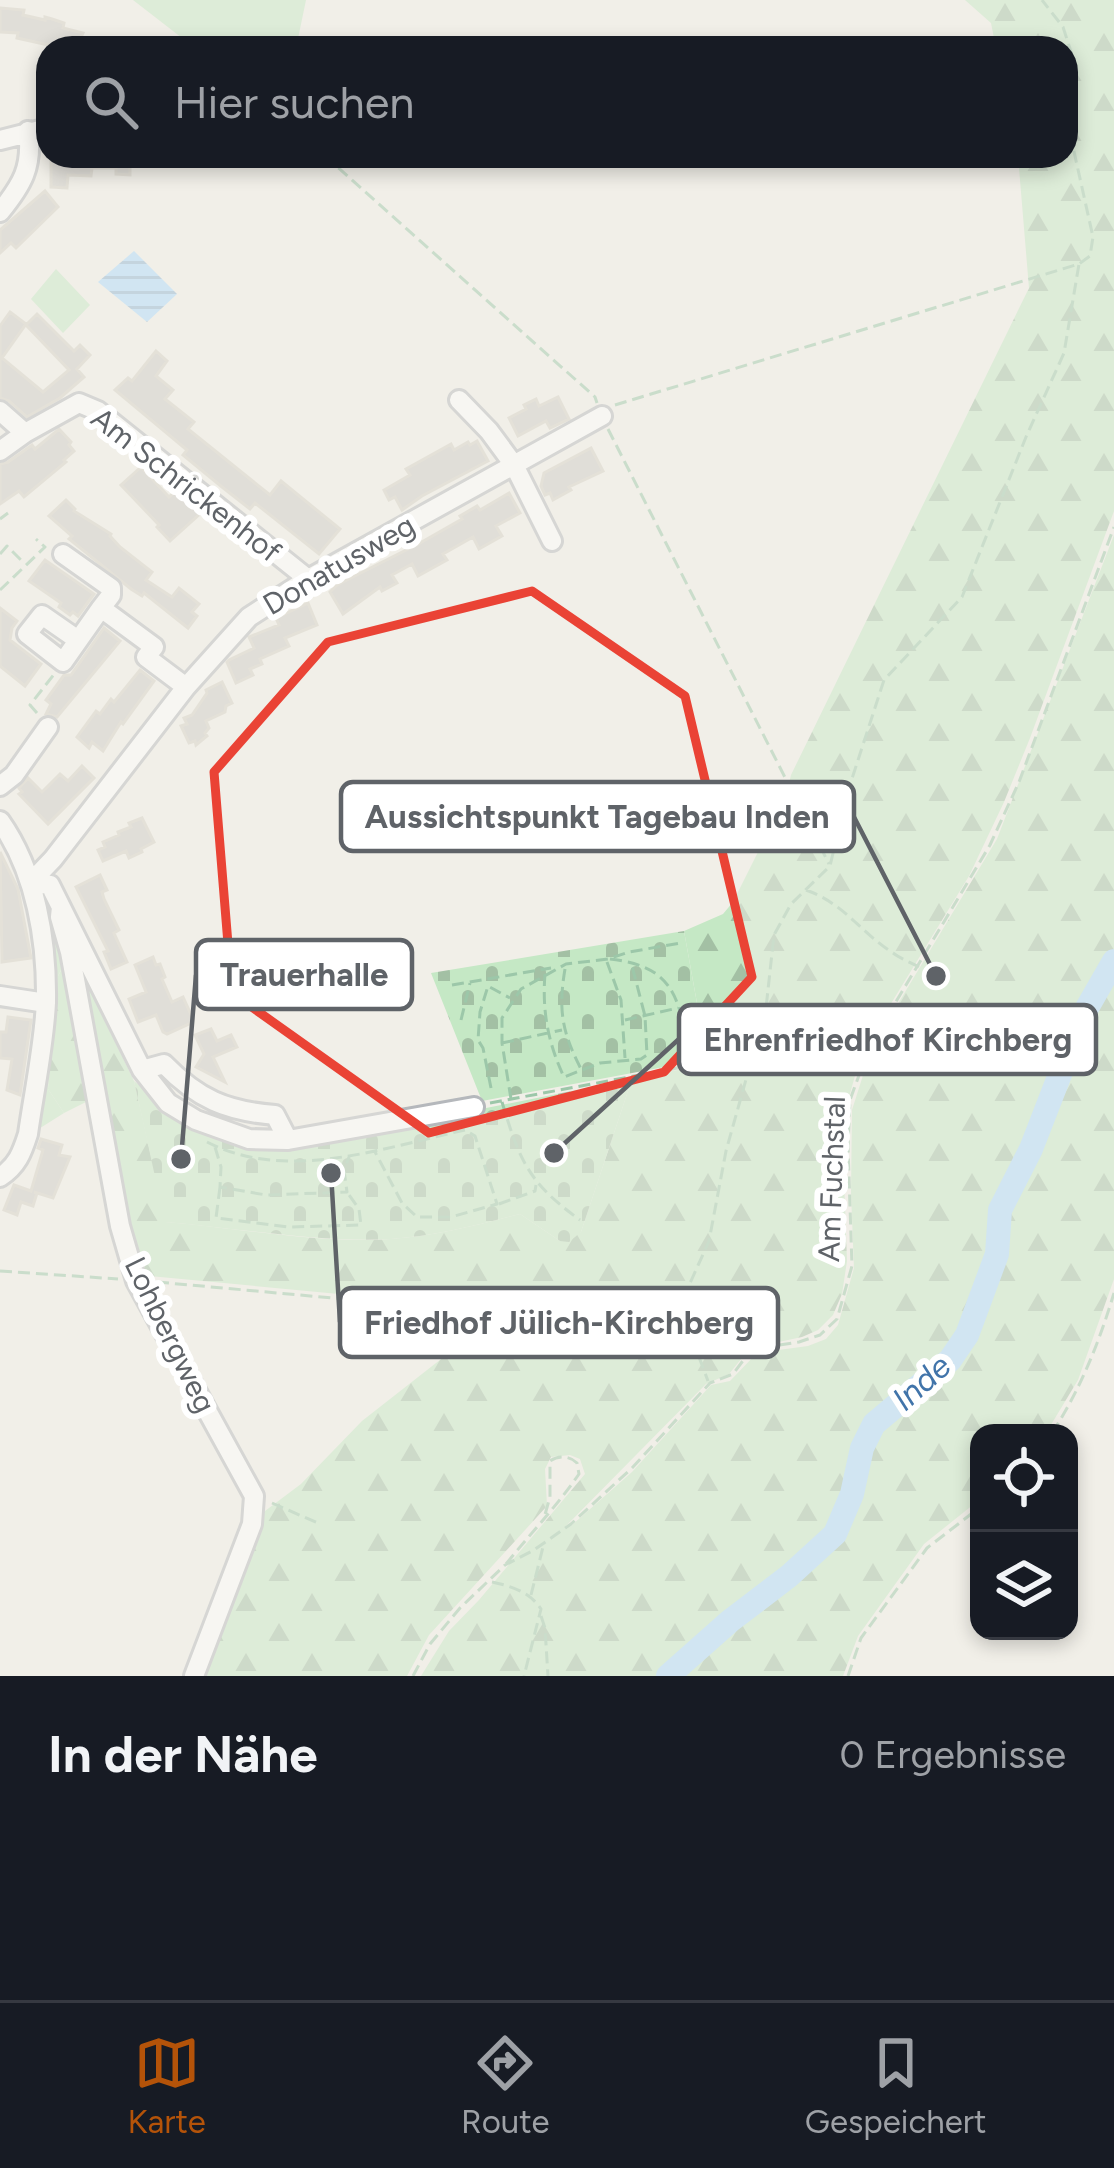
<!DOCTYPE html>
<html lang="de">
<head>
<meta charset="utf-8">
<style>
	:root { --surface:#171b24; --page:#20242c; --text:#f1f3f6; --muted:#9ea1a6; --line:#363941; --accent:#b45309 }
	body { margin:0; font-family:Figtree,sans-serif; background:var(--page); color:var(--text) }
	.controls { position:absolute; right:36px; bottom:36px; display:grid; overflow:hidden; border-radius:24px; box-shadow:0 6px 18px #0003 }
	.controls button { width:108px; height:108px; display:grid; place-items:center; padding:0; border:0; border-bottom:3px solid var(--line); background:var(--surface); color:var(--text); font:60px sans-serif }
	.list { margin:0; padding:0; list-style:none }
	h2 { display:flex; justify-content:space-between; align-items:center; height:156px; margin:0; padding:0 48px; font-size:51px }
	h2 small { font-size:39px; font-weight:400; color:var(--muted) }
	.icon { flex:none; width:66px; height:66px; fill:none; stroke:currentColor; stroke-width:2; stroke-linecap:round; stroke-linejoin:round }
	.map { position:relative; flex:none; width:1114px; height:1676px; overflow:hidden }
	.search { position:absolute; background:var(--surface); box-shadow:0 6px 18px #0003; left:36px; right:36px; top:36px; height:132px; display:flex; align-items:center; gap:30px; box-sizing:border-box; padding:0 42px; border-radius:36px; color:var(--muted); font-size:45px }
	.sheet { height:324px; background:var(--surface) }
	nav { display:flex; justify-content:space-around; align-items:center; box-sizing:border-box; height:168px; border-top:3px solid var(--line); background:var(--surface); font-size:33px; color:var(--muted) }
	nav a { display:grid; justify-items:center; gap:6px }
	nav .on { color:var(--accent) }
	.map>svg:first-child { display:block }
</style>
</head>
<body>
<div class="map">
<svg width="1114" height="1676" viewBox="0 0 1114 1676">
	<defs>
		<pattern id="forest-firs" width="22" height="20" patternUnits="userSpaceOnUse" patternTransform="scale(3)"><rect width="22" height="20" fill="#c5e8c5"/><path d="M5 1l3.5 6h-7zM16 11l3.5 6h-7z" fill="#a3c0a4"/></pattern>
		<pattern id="cemetery-stones" width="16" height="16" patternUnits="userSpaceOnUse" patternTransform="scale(3)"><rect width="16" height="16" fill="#c5e8c5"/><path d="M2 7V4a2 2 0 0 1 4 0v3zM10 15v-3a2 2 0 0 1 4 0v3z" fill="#a3c0a4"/></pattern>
		<pattern id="water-rules" width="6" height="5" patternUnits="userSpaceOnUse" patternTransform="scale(3)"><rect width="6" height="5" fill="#aadaff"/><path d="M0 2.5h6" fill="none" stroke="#8eb4d2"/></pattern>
	</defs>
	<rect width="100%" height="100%" fill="#f1efe8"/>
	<path fill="#c5e8c5" d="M 133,0 L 306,0 L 296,48 L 195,48 Z
		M 56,269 L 90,305 L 63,333 L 31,299 Z
		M 49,903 L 54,912 L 71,991 L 62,968 L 58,976 L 48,1089 L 64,1113 L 37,1130 L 44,909 L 45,904 Z"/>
	<path fill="url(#forest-firs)" d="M 965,0 L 1114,0 L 1114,511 L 1030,738 L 1004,802 L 969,876 L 862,1051 L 847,1104 L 843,1152 L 847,1261 L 842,1294 L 833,1315 L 818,1330 L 802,1337 L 760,1346 L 746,1353 L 729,1374 L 706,1384 L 565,1527 L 572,1525 L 632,1472 L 711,1385 L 730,1381 L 757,1353 L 808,1346 L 826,1339 L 838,1325 L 854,1268 L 851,1193 L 852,1110 L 872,1047 L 997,839 L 1114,535 L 1114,1279 L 1078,1380 L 1046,1433 L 979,1433 L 979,1500 L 924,1544 L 858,1636 L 843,1676 L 421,1676 L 449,1631 L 479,1600 L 585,1474 L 580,1459 L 570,1455 L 551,1457 L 545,1469 L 547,1506 L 429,1635 L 407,1676 L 200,1676 L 257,1517 L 301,1484 L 362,1421 L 482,1327 L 498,1309 L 139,1275 L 85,978 L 134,1081 L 166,1222 C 236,1228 321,1244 391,1239 C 436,1236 477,1225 520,1214 L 560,1241 L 581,1232 L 632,1079 L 708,1064 L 684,931 L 723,914 L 733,902 L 786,796 L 791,775 L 1029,288 L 1018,156 L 1066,156 L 1066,48 L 996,48 L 991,23 Z
		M 63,967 L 71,991 L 90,1100 L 64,1113 L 48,1089 L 58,976 Z"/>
	<path fill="url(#cemetery-stones)" d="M 684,931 L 707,1059 L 482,1101 L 431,973 Z
		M 632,1079 L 581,1232 L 569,1242 L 560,1241 L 520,1214 C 477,1225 436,1236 391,1239 C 321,1243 236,1228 165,1222 L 134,1081 L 181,1118 L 305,1144 Z"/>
	<path fill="url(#water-rules)" d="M 134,251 L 177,294 L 147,322 L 98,282 Z"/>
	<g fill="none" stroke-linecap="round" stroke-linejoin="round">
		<path stroke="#aadaff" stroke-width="24" d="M 668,1676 L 730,1621 L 789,1576 L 835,1534 L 852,1494 L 862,1448 L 874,1424 L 950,1360 L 967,1335 L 997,1254 L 1000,1210 L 1031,1149 L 1083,1015 L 1114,961"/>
	</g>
	<path fill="#cccac5" stroke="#d6d1c6" stroke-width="3" d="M 0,8 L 24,10 L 23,15 L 45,20 L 45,17 L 52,19 L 64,23 L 63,28 L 83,33 L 76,48 L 62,48 L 17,38 L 18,33 L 0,32 Z
		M 51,156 L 130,156 L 130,175 L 116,174 L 116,168 L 92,168 L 91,176 L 68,175 L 67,188 L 51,187 Z
		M 45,191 L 58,207 L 16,248 L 11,243 L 0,253 L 0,230 Z
		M 10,312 L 26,324 L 2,358 L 43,392 L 69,370 L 26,325 L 37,314 L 74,351 L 80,345 L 90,355 L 77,369 L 84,377 L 60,398 L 27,417 L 9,401 L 0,398 L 0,326 Z
		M 156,351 L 167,361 L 156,376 L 173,390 L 165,399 L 194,422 L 188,429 L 270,495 L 281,481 L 340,529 L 319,554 L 255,503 L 250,509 L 222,487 L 183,455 L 187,450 L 115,390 L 128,378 L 132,381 Z
		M 558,397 L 569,419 L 550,428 L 546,421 L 518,436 L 509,418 L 526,409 L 524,405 L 536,399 L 539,406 Z
		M 59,429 L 71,442 L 69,445 L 74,451 L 64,460 L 66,462 L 24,497 L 19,491 L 0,504 L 0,464 L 8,462 L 32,445 L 35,449 Z
		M 477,441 L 488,461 L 422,496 L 402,510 L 395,497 L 389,500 L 384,490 L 410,475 L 406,469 L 451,444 L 454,450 L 468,442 L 470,445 Z
		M 591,448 L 603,471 L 569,487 L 571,490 L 553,500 L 550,493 L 545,495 L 541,486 L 544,473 Z
		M 141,467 L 169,497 L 176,491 L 202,512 L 170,541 L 157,527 L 159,525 L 121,485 Z
		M 509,493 L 520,513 L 496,526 L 502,536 L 479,549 L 473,537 L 443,554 L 447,560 L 418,576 L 412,564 L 392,575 L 397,583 L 382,591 L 380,587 L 343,614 L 330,592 L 337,585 L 420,543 L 462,519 L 460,516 L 477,506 L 480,510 Z
		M 66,500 L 75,509 L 74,511 L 111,534 L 110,536 L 120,547 L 152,572 L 146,580 L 172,597 L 179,588 L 199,604 L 192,612 L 197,616 L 188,628 L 144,593 L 142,596 L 131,589 L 69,539 L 72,536 L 49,516 Z
		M 45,560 L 94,594 L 78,616 L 73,612 L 70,615 L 59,607 L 61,603 L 29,581 Z
		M 308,603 L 317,625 L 285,638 L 289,646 L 260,659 L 262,664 L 250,669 L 253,675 L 236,683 L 227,662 L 229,660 L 254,648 L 249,637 L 279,625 L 276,618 Z
		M 0,608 L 17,621 L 12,628 L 10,640 L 41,664 L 25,686 L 0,666 Z
		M 104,628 L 120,641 L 57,717 L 46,714 L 51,704 L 46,700 L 64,675 L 71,675 Z
		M 140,670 L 154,681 L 123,724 L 121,722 L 103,751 L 92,742 L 89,748 L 77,737 L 96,711 L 100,714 L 111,699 L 114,702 Z
		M 222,682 L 232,703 L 226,706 L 225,712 L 206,721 L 209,728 L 205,733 L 207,736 L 196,745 L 195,741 L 189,743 L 181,726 L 187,724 L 184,718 L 192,715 L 207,693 L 206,690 Z
		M 82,766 L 94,778 L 48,824 L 19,794 L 22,792 L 19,788 L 28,778 L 42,792 L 60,774 L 68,781 Z
		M 142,818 L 154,842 L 141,849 L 142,852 L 129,858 L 126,851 L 103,861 L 98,850 L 105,847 L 103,842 L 119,835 L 118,832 L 131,827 L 129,823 Z
		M 0,852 L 18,889 L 31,958 L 2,962 Z
		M 100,875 L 107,890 L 102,892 L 104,899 L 119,930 L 114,933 L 127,962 L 111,969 L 104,952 L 108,951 L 76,887 Z
		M 153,957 L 156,965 L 160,964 L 165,977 L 162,979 L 172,1002 L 183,997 L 193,1019 L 191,1023 L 167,1034 L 163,1032 L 156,1015 L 138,1022 L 129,999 L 146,992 L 135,965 Z
		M 8,1017 L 31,1020 L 20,1095 L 7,1090 L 12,1059 L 0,1058 L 0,1032 L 6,1032 Z
		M 211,1029 L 217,1041 L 231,1035 L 237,1047 L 213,1057 L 225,1082 L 196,1067 L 204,1054 L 195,1035 Z
		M 41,1139 L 62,1145 L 59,1155 L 70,1157 L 53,1198 L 34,1192 L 37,1193 L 33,1206 L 21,1202 L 17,1215 L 4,1210 L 14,1185 L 31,1191 L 43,1150 L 38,1148 Z"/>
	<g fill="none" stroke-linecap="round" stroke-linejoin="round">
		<g stroke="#b5b8bc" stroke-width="24">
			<path id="minor" d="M 0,140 L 48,128
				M 0,212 C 22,185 33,167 28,131
				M 459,400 L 489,431 L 514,465 L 552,541
				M 0,411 L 25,433
				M 0,451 L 25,433 L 79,403 L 98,411 L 308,579
				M 63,554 L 111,588 L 111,595 L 101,608
				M 78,640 L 42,615 L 27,634 L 63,662 L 101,608 L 154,647 L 146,657 L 186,687
				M 0,786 L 14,775 L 48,727
				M 0,821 C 36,872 47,941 46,1002 C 44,1046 34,1091 28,1134 C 22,1153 17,1166 0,1177
				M 31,882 L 53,859 L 186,687 L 249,617 L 308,579 L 602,416
				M 31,882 L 50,885 L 142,1070 L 168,1103 L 196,1120 L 249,1139 L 288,1140 L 474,1107
				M 61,907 L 60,917 L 70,952 L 120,1226 L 136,1281 L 254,1496 L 252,1524 L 194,1676
				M 0,996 L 46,1003
				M 142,1070 L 164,1064 C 198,1099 226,1111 275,1115 L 288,1140"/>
		</g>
		<path stroke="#9cc7a9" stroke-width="3" stroke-dasharray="12 6" stroke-linecap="butt" d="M 325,156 L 595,397 L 597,403
			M 615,405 L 1079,264 L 1090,256 L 1093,237 L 1073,147 L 1074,61 L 1063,27 L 1042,0
			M 608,429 L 829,864
			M 0,519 L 8,513
			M 0,554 L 7,546 L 24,563
			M 0,590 L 45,547 L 36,539
			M 37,713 L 30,705 L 55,673
			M 806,890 C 845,904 860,932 893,953 C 901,959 910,962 919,967
			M 610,959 C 676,967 678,998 690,1056
			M 607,962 L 621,1000 L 625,1058
			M 565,969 C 558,1010 562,1032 581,1069
			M 545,974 C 542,1011 548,1043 564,1077 L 600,1063 L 641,1059 L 647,1055 L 645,1016 L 631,962
			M 452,985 L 551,968
			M 461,1020 L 470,983
			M 625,1020 L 678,1008
			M 502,1043 L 562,1030
			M 491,1088 L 483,1048 L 478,1040 L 480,1012 L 488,986 L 510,998
			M 511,1099 L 502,1043 L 502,1018 L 521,989 L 566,964 L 608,959 L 629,952 L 681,943
			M 502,1102 C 520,1162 529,1183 580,1220
			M 490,1103 L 752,1054
			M 207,1142 C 287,1183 382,1148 465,1130 L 475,1136 L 497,1204 L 451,1217 L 417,1217 L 402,1203 L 374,1150
			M 215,1147 L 221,1167 L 220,1187 L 266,1195 L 347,1192 L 344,1170 L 349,1157
			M 220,1187 L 216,1218 L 288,1227 L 361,1225 L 359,1209 L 347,1192
			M 499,1204 L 535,1191 L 536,1185
			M 0,1271 L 118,1279
			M 157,1282 L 662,1328 C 689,1363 705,1357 746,1354
			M 662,1328 L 691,1281 L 709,1241 L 726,1151 L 766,1008 L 774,935 L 791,904 L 830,866 L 847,794 L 884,680 L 962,597 L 1026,437 L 1064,353 L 1079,264
			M 699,1357 L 708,1381
			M 1052,1433 C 1080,1390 1099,1343 1114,1293
			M 272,1503 L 320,1524
			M 506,1564 C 530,1534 557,1506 579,1474 L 577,1463 C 570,1456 559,1455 550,1461 L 550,1497 L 544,1518
			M 492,1582 C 511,1586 530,1592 541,1609 L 524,1676
			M 531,1595 L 543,1547
			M 541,1616 L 545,1628 L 548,1676
			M 413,1676 L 430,1644 L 460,1608 L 505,1565 L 534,1550 L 571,1524 L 632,1468 L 710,1383 L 733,1374 L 748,1354 L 761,1348 L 799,1342 L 820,1335 L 837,1319 L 852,1266 L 848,1147 L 850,1100 L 870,1045 L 990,845 L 1019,782 L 1114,527
			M 848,1676 L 861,1638 L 927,1548 L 979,1508"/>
		<use href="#minor" stroke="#fff" stroke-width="18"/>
	</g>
	<path d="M0 0H1114V1676H0ZM 532,591 L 685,696 L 752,977 L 664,1072 L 429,1133 L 232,993 L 214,772 L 328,642 Z" fill="#f1efe8" fill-opacity=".55" fill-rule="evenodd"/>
	<path fill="none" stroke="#ea4335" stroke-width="9" stroke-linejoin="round" d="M 532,591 L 685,696 L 752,977 L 664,1072 L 429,1133 L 232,993 L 214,772 L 328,642 Z"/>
	<g text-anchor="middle" stroke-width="12" stroke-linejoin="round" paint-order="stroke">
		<g font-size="30" fill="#5f6368" stroke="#fff">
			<text transform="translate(186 485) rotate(38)" y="10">Am Schrickenhof</text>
			<text transform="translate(339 565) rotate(-30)" y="10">Donatusweg</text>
			<text transform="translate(832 1179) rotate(-88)" y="10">Am Fuchstal</text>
			<text transform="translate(170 1335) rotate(64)" y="10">Lohbergweg</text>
		</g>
		<g font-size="33" font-style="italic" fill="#4174aa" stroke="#fff">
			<text transform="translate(921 1382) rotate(-42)" y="12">Inde</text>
		</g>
	</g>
	<path fill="none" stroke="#5f6368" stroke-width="4.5" d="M936 976L854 817M181 1159L196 975M554 1153L679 1039M331 1173L340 1322"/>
	<g fill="#5f6368" stroke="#fff" stroke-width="4.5">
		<circle cx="936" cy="976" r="12"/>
		<circle cx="181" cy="1159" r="12"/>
		<circle cx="554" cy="1153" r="12"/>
		<circle cx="331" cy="1173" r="12"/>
	</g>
	<g fill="#fff" stroke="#5f6368" stroke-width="4.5">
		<rect x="341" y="782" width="513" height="69" rx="12"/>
		<rect x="196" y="940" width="216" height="69" rx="12"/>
		<rect x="679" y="1005" width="417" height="69" rx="12"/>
		<rect x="340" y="1288" width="438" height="69" rx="12"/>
	</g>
	<g font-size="33" text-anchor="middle" font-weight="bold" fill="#5f6368">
		<text x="597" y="828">Aussichtspunkt Tagebau Inden</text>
		<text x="304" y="986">Trauerhalle</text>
		<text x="888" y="1051">Ehrenfriedhof Kirchberg</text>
		<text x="559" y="1334">Friedhof Jülich-Kirchberg</text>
	</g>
</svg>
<div class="controls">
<button><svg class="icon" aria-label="locate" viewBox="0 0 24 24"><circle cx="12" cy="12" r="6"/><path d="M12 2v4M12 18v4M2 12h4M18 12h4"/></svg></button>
<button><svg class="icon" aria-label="layers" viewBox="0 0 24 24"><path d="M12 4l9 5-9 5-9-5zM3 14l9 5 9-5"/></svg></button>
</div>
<div class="search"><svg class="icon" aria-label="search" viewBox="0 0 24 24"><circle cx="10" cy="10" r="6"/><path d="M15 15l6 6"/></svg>Hier suchen</div>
</div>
<section class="sheet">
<h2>In der Nähe<small>0 Ergebnisse</small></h2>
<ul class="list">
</ul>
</section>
<nav>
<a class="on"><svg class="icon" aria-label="map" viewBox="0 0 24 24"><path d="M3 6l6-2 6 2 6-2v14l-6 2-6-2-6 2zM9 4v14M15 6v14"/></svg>Karte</a>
<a><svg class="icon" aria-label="directions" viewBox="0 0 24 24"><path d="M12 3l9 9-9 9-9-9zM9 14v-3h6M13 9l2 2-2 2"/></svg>Route</a>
<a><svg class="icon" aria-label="saved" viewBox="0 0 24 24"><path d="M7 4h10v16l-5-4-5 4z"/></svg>Gespeichert</a>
</nav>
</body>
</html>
